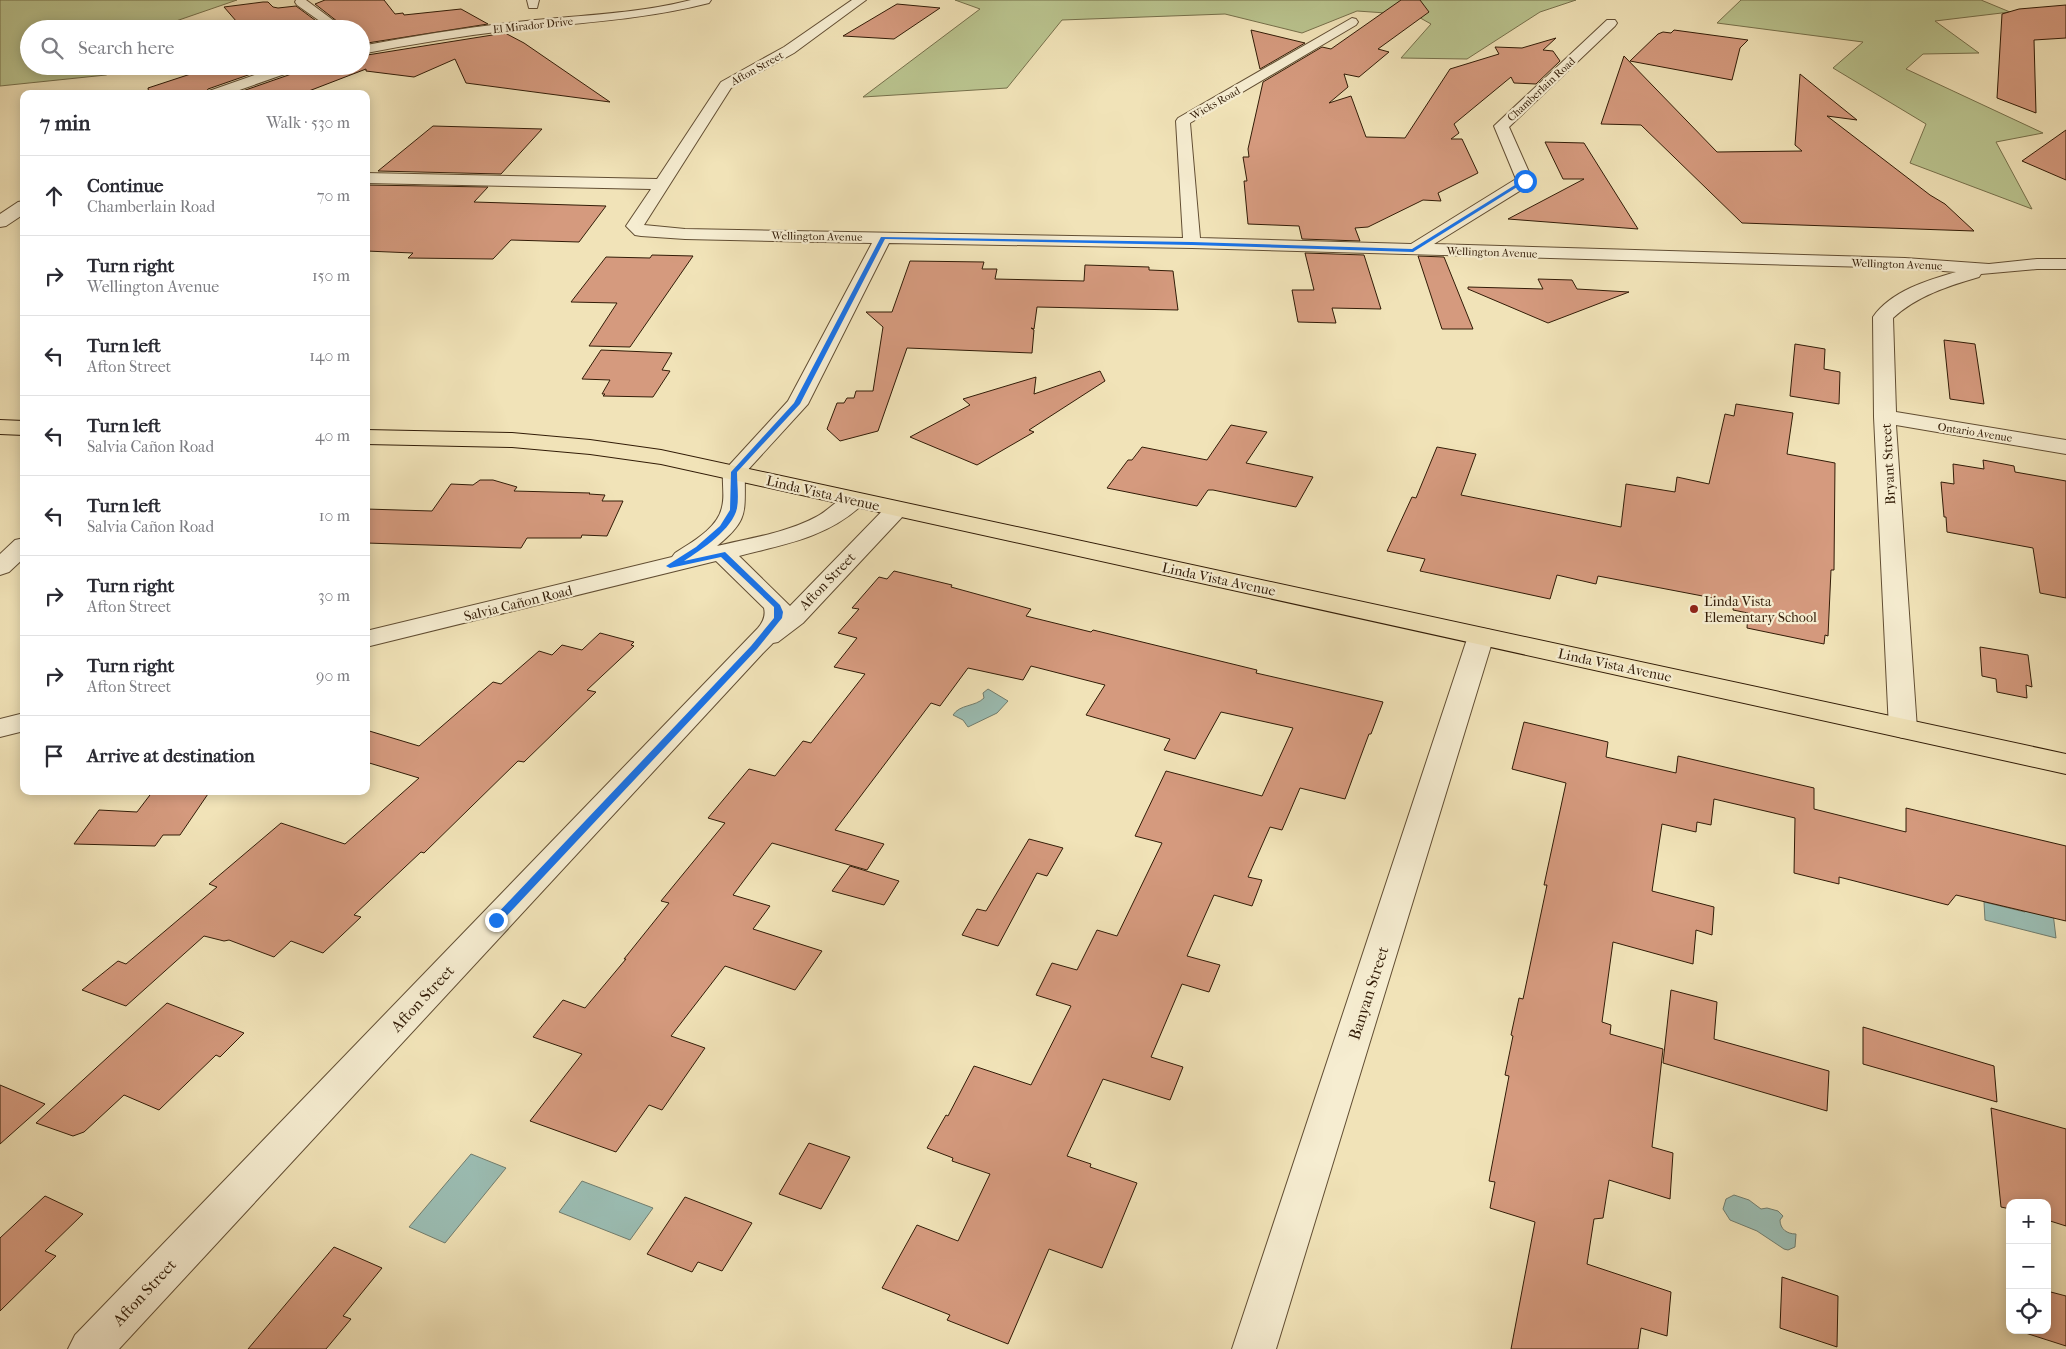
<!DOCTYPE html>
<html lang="en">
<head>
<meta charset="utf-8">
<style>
	:root { --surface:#fff; --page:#f2f2f3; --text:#2b2b33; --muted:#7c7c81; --line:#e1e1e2 }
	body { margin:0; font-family:"IM FELL French Canon",serif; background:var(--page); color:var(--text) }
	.controls { position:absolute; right:15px; bottom:15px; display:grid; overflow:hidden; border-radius:10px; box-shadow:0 2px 12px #0003 }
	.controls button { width:45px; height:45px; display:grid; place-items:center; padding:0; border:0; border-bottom:1px solid var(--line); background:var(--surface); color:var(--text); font:25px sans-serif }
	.stop { position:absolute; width:15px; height:15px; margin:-11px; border:4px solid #1a73e8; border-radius:50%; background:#fff }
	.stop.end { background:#1a73e8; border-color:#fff; box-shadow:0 1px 5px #0008 }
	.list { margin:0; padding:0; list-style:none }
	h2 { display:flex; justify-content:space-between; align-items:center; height:65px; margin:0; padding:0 20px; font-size:21px }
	h2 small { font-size:16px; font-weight:400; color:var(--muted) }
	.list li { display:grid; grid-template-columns:32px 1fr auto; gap:15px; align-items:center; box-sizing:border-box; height:80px; padding:0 20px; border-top:1px solid var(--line) }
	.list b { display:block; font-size:19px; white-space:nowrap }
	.list p { margin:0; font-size:16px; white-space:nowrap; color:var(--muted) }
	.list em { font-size:16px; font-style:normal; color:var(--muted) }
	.icon { flex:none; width:28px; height:28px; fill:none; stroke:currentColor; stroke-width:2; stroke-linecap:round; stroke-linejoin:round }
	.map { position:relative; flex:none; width:2066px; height:1349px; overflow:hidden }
	.search { position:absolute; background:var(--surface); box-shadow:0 2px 12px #0003; left:20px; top:20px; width:350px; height:55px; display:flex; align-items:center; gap:12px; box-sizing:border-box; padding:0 18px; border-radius:28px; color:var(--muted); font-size:19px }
	.panel { position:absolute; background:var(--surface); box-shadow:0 2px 12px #0003; left:20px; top:90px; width:350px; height:705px; border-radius:10px }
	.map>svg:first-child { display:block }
</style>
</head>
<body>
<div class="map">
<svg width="2066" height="1349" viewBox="0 0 2066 1349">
	<rect width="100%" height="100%" fill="#f1e3b8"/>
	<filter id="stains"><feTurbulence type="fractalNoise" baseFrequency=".004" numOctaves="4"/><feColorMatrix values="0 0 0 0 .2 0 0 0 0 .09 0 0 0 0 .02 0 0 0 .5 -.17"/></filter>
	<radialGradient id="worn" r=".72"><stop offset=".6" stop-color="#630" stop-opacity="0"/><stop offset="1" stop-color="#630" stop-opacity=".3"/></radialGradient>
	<path fill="#bac48f" stroke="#76704b" d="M 0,0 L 237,0 L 176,21 L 182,29 L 29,29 L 29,66 L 132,66 L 106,75 L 0,86 Z
		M 955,0 L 1576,0 L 1540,12 L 1467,59 L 1401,58 L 1431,24 L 1415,15 L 1357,11 L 1302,33 L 1225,14 L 1062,20 L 1007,88 L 863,97 L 980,9 Z
		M 1741,0 L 1981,0 L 2010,12 L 1935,21 L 1979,53 L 1923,54 L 1906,69 L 2043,133 L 1996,142 L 2032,209 L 1910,163 L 1926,124 L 1833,68 L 1863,42 L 1717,23 Z"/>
	<path fill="#9bbdb3" stroke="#717d6e" d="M 988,689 L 1008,701 L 997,713 L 968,727 L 963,720 L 953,715 C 960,704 975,707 984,698 L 983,693 Z
		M 1984,902 L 2025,912 L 2024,905 L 2053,913 L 2056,938 L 1985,920 Z
		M 471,1154 L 506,1168 L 445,1243 L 409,1227 Z
		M 582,1181 L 653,1208 L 630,1240 L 559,1212 Z
		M 1734,1195 L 1749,1200 L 1761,1209 L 1767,1208 L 1778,1211 L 1783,1216 L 1780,1220 C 1780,1229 1787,1234 1796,1234 L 1795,1247 L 1788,1250 L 1784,1249 L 1757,1231 L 1730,1220 L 1723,1209 L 1726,1199 Z"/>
	<path fill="#d59a7e" stroke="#321c07" d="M 325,0 L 384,0 L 395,14 L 403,13 L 404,15 L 461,9 L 488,24 L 361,44 L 361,29 L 347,29 L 315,4 Z
		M 1401,0 L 1420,0 L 1429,12 L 1378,49 L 1389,52 L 1359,77 L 1344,74 L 1348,87 L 1329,103 L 1351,96 L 1366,137 L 1405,138 L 1450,69 L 1499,54 L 1495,47 L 1522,48 L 1556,38 L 1543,50 L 1553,51 L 1560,61 L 1536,84 L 1514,83 L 1511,77 L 1454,124 L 1459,133 L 1451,139 L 1462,139 L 1478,173 L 1438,193 L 1441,201 L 1423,200 L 1368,227 L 1355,228 L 1360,241 L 1302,239 L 1299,226 L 1248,224 L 1244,181 L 1247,181 L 1243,157 L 1249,157 L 1248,149 L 1263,82 L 1322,47 L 1331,49 Z
		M 263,2 L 268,2 L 273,7 L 278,8 L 296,6 L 327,29 L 243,29 L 224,7 Z
		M 897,4 L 940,8 L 894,39 L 843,36 Z
		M 2066,5 L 2066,38 L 2034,40 L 2036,113 L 1997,98 L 2002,14 L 2019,9 Z
		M 1251,30 L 1305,43 L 1260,69 Z
		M 1674,30 L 1748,40 L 1740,48 L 1732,80 L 1630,61 L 1658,34 L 1663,32 L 1671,33 Z
		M 505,33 L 524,43 L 610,102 L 466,83 L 455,59 L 414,77 L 366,71 L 366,69 L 301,94 L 234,94 L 300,71 L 303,66 L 361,66 L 361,56 Z
		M 1624,56 L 1717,152 L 1802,151 L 1795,145 L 1800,74 L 1857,120 L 1827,116 L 1930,195 L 1945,204 L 1974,231 L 1742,223 L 1641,125 L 1601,124 Z
		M 215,66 L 274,66 L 208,89 L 205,94 L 149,94 L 148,88 Z
		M 433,126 L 505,128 L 542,129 L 501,174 L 378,171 Z
		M 2066,130 L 2066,180 L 2022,161 Z
		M 1545,142 L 1584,143 L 1638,229 L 1508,219 L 1584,179 L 1563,179 Z
		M 366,185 L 488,187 L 474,202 L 606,206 L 579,242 L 511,240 L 493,259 L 408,258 L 413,253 L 366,251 Z
		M 1305,253 L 1364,255 L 1381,309 L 1332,308 L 1336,323 L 1298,322 L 1292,290 L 1314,290 Z
		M 652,255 L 693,256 L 630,347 L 589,346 L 617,303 L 571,302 L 606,257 L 650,258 Z
		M 1418,256 L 1444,257 L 1473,329 L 1442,329 Z
		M 910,261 L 984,262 L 982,269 L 997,269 L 995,279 L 1084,281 L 1085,265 L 1149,267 L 1149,270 L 1173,271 L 1178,310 L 1037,307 L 1034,329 L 1031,328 L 1034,330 L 1032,353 L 907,348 L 878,431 L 840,441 L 827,429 L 837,403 L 844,403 L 847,398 L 854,398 L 856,391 L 873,391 L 883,327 L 866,312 L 892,312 Z
		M 1538,279 L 1572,280 L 1577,289 L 1629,292 L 1548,323 L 1468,289 L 1468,287 L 1543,289 Z
		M 1944,340 L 1975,344 L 1984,404 L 1950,399 Z
		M 1795,344 L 1825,349 L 1824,369 L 1840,372 L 1839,404 L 1790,396 Z
		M 601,350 L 672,353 L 662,370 L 670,371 L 653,397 L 603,396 L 605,394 L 602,394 L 610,380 L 582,379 Z
		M 1100,371 L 1105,381 L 1029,430 L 1034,432 L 977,465 L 910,437 L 970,405 L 963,399 L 1036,377 L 1034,394 Z
		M 1736,404 L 1793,413 L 1787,454 L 1835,463 L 1834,570 L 1831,570 L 1828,636 L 1825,635 L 1824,644 L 1747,628 L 1748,613 L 1733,610 L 1734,602 L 1598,576 L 1596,584 L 1557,575 L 1550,599 L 1420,571 L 1425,559 L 1387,551 L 1412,497 L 1416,498 L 1437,447 L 1476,454 L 1461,495 L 1621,527 L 1626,484 L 1675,492 L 1677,477 L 1709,484 L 1725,414 L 1734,416 Z
		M 1231,425 L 1267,432 L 1246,463 L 1313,477 L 1296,507 L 1213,490 L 1208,490 L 1197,506 L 1107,488 L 1128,460 L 1132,460 L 1142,447 L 1207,460 Z
		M 1983,460 L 2014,466 L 2015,472 L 2066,481 L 2066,598 L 2040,593 L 2033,548 L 1947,532 L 1946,517 L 1944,517 L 1941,482 L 1954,484 L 1953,464 L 1984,469 Z
		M 480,480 L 493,480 L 517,487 L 514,491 L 590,493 L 589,494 L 605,495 L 602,501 L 623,501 L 607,536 L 582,535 L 581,538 L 527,538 L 521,548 L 366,543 L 366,509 L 432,511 L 451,484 L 473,485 Z
		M 894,571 L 952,585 L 951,587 L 1031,609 L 1026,616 L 1091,632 L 1093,630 L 1257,670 L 1256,673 L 1383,702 L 1371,734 L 1369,734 L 1345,799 L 1300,788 L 1282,830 L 1270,827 L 1248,877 L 1262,880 L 1252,906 L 1214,895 L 1187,956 L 1220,965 L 1209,992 L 1182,984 L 1151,1057 L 1183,1067 L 1170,1100 L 1103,1079 L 1067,1156 L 1091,1164 L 1090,1167 L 1137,1183 L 1102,1268 L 1049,1249 L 1008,1344 L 947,1320 L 950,1315 L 882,1288 L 917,1225 L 958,1241 L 990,1174 L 952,1161 L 953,1158 L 927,1148 L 946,1115 L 948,1116 L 974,1066 L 1031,1085 L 1071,1006 L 1036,995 L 1052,963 L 1077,970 L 1097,930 L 1117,936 L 1162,843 L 1135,836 L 1166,771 L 1262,796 L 1293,728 L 1221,712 L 1195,759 L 1164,750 L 1170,739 L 1086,715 L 1105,685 L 1031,666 L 1023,680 L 968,668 L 940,706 L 931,703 L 835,830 L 884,844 L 867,870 L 772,843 L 733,895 L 770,906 L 753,929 L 822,951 L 795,990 L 725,966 L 671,1036 L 705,1048 L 662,1110 L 649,1105 L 616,1152 L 530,1121 L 582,1054 L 533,1037 L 563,1000 L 585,1008 L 626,959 L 624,959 L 669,903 L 661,901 L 725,823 L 708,818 L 749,769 L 775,776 L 803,741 L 811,743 L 865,674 L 834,667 L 857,638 L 838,633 L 859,609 L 852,608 L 879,577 L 887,579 Z
		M 600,633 L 634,642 L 631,645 L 634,646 L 587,690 L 596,692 L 524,762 L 518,761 L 424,853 L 421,852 L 354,915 L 361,917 L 323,953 L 291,941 L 274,957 L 229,940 L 224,941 L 204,936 L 126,1006 L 82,990 L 118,961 L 126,964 L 217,887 L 209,884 L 281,823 L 345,844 L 419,778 L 366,762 L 366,730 L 419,746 L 493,682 L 501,684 L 539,651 L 552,655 L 562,645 L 582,650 Z
		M 1980,647 L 2028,655 L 2032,687 L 2026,685 L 2027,698 L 1997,692 L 1996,679 L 1982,676 Z
		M 1524,722 L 1608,742 L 1606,757 L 1676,773 L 1678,756 L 1814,788 L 1814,809 L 1906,832 L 1906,808 L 2066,846 L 2066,921 L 1956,895 L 1948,905 L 1839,877 L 1839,884 L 1794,873 L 1795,818 L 1714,799 L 1711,825 L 1697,822 L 1696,832 L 1662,824 L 1652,891 L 1714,907 L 1712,935 L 1696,930 L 1693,964 L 1613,942 L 1602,1022 L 1611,1025 L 1610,1034 L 1663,1049 L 1652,1147 L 1673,1153 L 1670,1199 L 1609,1180 L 1603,1218 L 1594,1219 L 1587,1264 L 1671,1292 L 1667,1336 L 1641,1328 L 1638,1349 L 1511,1349 L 1535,1222 L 1490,1208 L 1495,1182 L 1489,1181 L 1509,1076 L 1505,1075 L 1513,1036 L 1511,1035 L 1519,998 L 1523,999 L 1547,885 L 1544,885 L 1566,783 L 1512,769 Z
		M 153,791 L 210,791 L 180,835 L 163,835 L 155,846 L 74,844 L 99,810 L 137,812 Z
		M 1029,839 L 1063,848 L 1047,876 L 1037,873 L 998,946 L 962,935 L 977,909 L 986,911 Z
		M 850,866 L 899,881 L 884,905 L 832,891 Z
		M 1671,990 L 1717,1002 L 1714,1039 L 1829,1071 L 1827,1111 L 1663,1063 Z
		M 167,1003 L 244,1033 L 220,1057 L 216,1055 L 159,1110 L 124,1095 L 84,1132 L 73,1136 L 36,1123 Z
		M 1863,1027 L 1994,1066 L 1997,1102 L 1863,1064 Z
		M 0,1085 L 45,1104 L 0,1144 Z
		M 1991,1108 L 2066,1129 L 2066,1226 L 2047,1220 L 2047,1203 L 2010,1203 L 2010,1209 L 2001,1207 Z
		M 809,1143 L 850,1157 L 821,1209 L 779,1194 Z
		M 45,1196 L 83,1214 L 45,1251 L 56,1256 L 0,1311 L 0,1238 Z
		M 685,1197 L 752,1223 L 722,1271 L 698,1262 L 692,1272 L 647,1254 Z
		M 334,1247 L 382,1268 L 343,1316 L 351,1319 L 326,1349 L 248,1349 Z
		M 1782,1277 L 1838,1296 L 1837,1347 L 1780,1328 Z
		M 2047,1291 L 2066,1296 L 2066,1346 L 2016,1330 L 2047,1330 Z"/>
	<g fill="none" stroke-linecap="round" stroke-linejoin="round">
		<g stroke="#624e33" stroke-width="2">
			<path id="minor" d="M 296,0 L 306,0 L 345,29 L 331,29 L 297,5 L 295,2 Z
				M 527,0 L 539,0 L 537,8 L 529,8 Z
				M 691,0 L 711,0 L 709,3 C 650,18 592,22 531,28 C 474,34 418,43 361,54 L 361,46 C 419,35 477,26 535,20 C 587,15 640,13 691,0 Z
				M 852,0 L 866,0 L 794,53 L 731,88 L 644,225 L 685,229 L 1183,238 L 1176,121 L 1178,118 L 1352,18 L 1356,19 L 1358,22 L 1356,25 L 1190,123 L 1200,238 L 1411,244 L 1516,179 L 1494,126 L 1607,20 L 1615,20 L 1617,23 L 1615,26 L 1509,127 L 1533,181 L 1531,184 L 1434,244 L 1905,258 L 1989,264 L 2037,259 L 2066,259 L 2066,269 L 2037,269 L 1981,274 L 1979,277 C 1948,286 1917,296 1893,318 L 1896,412 L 2066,440 L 2066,454 L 1896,425 L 1917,729 L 1913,735 L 1903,738 L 1893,735 L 1889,729 L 1874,417 L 1873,317 C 1891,291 1928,280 1956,272 L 1905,268 L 1192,248 L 889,243 L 808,404 L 745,473 C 744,512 750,519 717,546 C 750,538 786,533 816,517 C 832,509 843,490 862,495 L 866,500 L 862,505 C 826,538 785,544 739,556 L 790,606 L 888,505 L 896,503 L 904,505 L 908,510 L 904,515 L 803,623 L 778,642 L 773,643 L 763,653 L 119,1349 L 68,1349 L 75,1335 L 758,628 C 763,622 766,616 764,608 L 716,561 L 366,647 L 366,631 L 672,557 L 675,553 C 692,542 718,528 722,507 C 725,496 722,484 723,472 L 788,401 L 872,243 L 685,239 L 641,236 L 635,235 L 626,226 L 651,189 L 366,183 L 366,173 L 657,179 L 721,82 L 784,47 Z
				M 280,66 L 301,66 L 299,69 L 228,94 L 207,94 L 209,91 Z
				M 24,201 L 24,214 L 6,226 L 0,227 L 0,214 L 18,202 Z
				M 24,538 L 24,558 L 9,572 L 0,575 L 0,554 L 15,540 Z
				M 1481,628 L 1490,630 L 1494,636 L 1276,1349 L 1232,1349 L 1468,636 L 1472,630 Z
				M 24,713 L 24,731 L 0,737 L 0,719 Z"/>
		</g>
		<g stroke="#321c07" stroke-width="2">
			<path id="major" d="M 0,420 L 24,421 L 24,435 L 0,434 Z
				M 366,430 L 512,433 L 590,440 L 661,450 L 2066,754 L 2066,774 L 661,464 L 590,454 L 512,447 L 366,444 Z"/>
		</g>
		<use href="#minor" fill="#f6edd1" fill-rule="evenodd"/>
		<use href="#major" fill="#f1e3b8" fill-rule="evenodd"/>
	</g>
	<path fill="#1a73e8" d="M 1523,180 L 1527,181 L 1413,252 L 1192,245 L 885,239 L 800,404 L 737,472 C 737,484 739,497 737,508 C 733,529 701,550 684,561 L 725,552 L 780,605 L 783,612 L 782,618 L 757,649 L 500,923 L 493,923 L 493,918 L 751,646 L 774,618 L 774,607 L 721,557 L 670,568 L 666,566 L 696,547 L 720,526 L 730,510 L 731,472 L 794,403 L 881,237 L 1192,242 L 1412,249 Z"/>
	<circle fill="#8f2418" stroke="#f6edd1" stroke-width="2" cx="1694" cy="609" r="5"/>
	<g text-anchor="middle" stroke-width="4.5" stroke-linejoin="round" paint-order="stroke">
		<g font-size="11" fill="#321c07" stroke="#f6edd1">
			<text transform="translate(533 25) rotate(-6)" y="4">El Mirador Drive</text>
			<text transform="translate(757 68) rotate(-29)" y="4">Afton Street</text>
			<text transform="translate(1541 89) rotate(-43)" y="4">Chamberlain Road</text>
			<text transform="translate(1215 103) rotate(-30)" y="4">Wicks Road</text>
			<text transform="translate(817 236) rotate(1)" y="4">Wellington Avenue</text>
			<text transform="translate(1492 252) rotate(2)" y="4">Wellington Avenue</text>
			<text transform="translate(1897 264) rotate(2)" y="4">Wellington Avenue</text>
			<text transform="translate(1975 432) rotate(9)" y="4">Ontario Avenue</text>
		</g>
		<g font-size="14" fill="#321c07" stroke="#f6edd1">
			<text transform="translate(1888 464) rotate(-93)" y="5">Bryant Street</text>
			<text transform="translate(823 493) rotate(13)" y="5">Linda Vista Avenue</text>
			<text transform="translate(1219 579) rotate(12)" y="5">Linda Vista Avenue</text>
			<text transform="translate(827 581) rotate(-46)" y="5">Afton Street</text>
			<text transform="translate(518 603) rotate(-14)" y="5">Salvia Cañon Road</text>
			<text transform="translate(1615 665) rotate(12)" y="5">Linda Vista Avenue</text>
		</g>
		<g font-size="14" fill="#321c07" stroke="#f6edd1" text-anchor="start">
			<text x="1704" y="606">Linda Vista<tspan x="1704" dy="16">Elementary School</tspan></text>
		</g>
		<g font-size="16" fill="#321c07" stroke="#f6edd1">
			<text transform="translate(1368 993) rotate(-72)" y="6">Banyan Street</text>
			<text transform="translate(422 998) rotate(-47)" y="6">Afton Street</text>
			<text transform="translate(144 1292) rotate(-47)" y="6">Afton Street</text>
		</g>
	</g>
	<rect width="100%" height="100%" filter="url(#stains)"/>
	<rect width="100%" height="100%" fill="url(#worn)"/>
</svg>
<div class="controls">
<button>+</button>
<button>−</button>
<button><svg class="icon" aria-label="locate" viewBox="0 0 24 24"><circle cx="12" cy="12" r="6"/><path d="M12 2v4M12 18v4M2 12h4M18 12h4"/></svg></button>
</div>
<div class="stop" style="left:1525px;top:181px"></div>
<div class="stop end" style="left:496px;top:920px"></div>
<div class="search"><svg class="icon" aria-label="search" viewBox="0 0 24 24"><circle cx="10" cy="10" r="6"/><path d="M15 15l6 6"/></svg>Search here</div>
<section class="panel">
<h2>7 min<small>Walk · 530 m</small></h2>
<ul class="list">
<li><svg class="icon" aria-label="ahead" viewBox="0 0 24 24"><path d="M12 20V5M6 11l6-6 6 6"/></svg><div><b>Continue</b><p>Chamberlain Road</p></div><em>70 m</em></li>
<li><svg class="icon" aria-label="right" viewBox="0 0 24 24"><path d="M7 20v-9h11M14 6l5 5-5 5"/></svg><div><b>Turn right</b><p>Wellington Avenue</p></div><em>150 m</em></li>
<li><svg class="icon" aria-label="left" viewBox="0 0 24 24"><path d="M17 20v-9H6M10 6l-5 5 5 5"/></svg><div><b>Turn left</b><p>Afton Street</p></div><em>140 m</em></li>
<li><svg class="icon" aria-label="left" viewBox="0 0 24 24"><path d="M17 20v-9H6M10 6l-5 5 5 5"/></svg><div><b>Turn left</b><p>Salvia Cañon Road</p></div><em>40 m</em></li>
<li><svg class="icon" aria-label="left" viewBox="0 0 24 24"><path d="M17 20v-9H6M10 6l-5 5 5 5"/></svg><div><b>Turn left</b><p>Salvia Cañon Road</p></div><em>10 m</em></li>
<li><svg class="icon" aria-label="right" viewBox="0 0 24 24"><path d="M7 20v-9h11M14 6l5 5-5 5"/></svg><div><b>Turn right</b><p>Afton Street</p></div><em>30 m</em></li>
<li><svg class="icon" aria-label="right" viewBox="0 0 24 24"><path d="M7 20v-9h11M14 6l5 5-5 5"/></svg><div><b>Turn right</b><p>Afton Street</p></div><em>90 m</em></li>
<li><svg class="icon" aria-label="arrive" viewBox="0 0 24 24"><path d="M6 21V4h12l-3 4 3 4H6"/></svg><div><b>Arrive at destination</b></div></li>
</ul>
</section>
</div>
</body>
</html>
